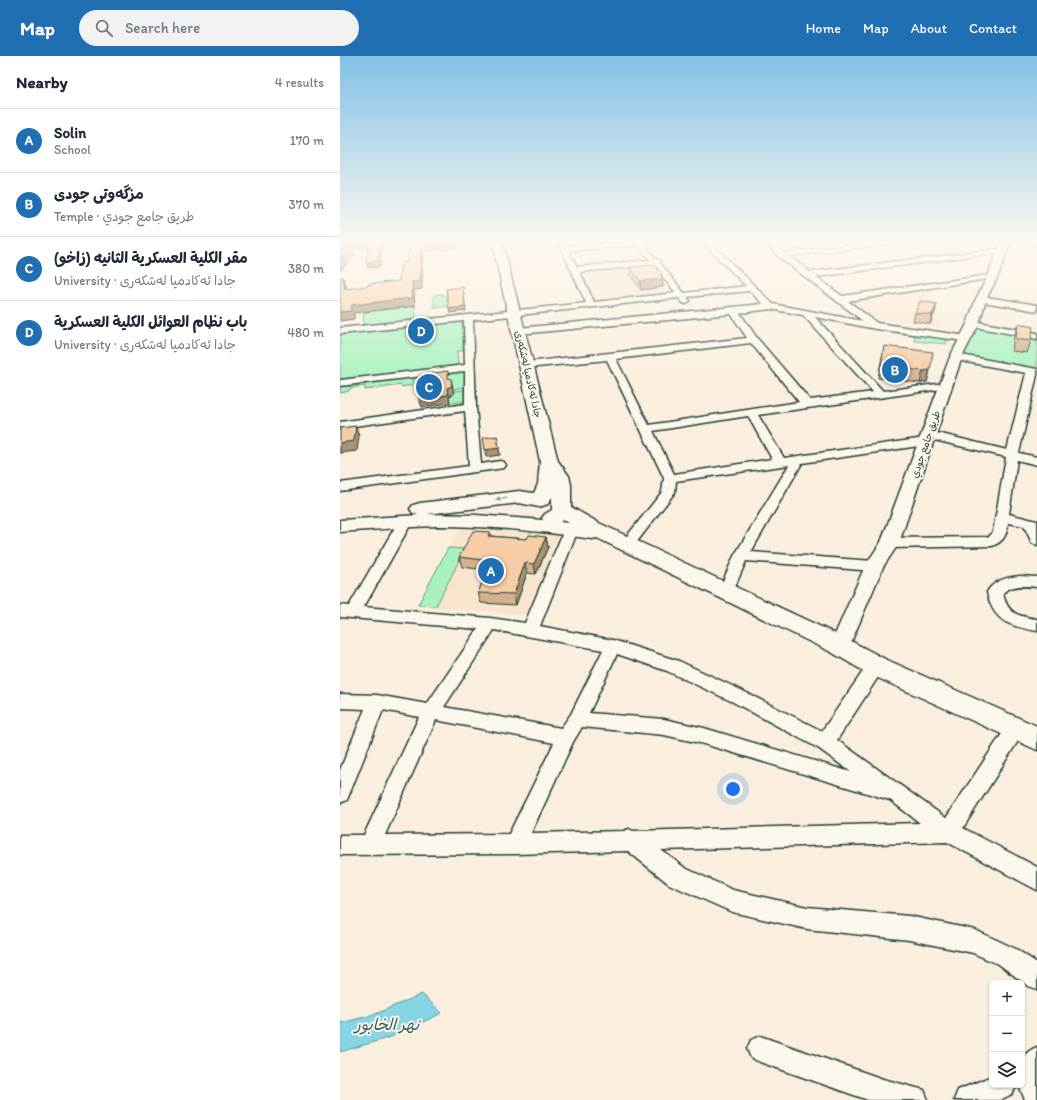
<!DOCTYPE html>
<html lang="en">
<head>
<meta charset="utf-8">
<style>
	:root { --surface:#fff; --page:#f2f2f3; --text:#1f2937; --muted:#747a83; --line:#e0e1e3; --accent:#1f6fb2 }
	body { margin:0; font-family:Itim,"Playpen Sans Arabic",sans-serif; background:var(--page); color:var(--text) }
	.controls { position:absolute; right:12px; bottom:12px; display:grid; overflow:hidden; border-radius:6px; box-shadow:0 1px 3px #0004 }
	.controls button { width:36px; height:36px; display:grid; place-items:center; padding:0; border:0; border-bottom:1px solid var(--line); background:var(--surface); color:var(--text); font:20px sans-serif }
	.you { position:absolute; left:393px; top:733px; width:14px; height:14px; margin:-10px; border:3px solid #fff; border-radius:50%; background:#1a73e8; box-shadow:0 0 0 6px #1a73e833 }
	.badge { display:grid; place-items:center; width:26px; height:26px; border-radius:50%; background:var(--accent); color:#fff; font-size:13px; font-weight:700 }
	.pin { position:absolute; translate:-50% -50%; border:2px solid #fff; box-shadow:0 1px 4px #0006 }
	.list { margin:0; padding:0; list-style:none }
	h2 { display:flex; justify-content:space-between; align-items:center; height:52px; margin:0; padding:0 16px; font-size:17px }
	h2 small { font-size:13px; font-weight:400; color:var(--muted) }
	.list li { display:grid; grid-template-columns:26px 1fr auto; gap:12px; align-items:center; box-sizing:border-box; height:64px; padding:0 16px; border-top:1px solid var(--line) }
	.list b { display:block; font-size:15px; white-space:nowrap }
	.list p { margin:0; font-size:13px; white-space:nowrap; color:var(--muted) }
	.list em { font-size:13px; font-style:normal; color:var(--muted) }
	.icon { flex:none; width:22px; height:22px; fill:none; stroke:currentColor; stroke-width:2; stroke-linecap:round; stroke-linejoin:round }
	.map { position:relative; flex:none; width:697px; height:1044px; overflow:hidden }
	header { display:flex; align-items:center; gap:24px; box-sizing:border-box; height:56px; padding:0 20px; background:var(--accent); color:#fff }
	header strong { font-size:19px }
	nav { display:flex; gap:22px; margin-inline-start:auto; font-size:14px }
	.search { width:280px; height:36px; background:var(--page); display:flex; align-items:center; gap:10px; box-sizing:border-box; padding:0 14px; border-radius:22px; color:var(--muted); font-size:15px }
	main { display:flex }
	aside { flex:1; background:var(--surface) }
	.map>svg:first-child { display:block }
</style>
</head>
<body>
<header>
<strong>Map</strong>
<div class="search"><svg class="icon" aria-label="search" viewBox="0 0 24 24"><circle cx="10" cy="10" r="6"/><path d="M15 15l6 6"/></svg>Search here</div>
<nav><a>Home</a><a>Map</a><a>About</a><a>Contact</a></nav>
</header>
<main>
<aside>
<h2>Nearby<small>4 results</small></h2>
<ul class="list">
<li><span class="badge">A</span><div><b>Solin</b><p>School</p></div><em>170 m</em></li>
<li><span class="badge">B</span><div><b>مزگەوتی جودی</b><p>Temple · طريق جامع جودي</p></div><em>370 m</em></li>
<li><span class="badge">C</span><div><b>مقر الكلية العسكرية الثانيه (زاخو)</b><p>University · جادا ئه‌كادميا له‌شكه‌رى</p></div><em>380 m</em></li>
<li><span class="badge">D</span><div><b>باب نظام العوائل الكلية العسكرية</b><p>University · جادا ئه‌كادميا له‌شكه‌رى</p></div><em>480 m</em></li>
</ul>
</aside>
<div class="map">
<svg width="697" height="1044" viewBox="0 0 697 1044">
	<rect width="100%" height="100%" fill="#faefde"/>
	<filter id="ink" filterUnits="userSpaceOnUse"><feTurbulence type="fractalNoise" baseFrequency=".025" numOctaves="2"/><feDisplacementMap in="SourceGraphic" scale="8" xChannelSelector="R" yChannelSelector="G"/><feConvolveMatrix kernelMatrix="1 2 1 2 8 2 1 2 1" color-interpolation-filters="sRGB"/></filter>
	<g filter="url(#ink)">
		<path fill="#f9e5cd" d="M 312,208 L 332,238 L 253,246 L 239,215 Z
			M 588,232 L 595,236 L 600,272 L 530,260 L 508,243 Z
			M 120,472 L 219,479 L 188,559 L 77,550 Z"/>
		<path fill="#a9f2bf" stroke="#64987a" d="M 103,238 L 103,240 L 110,239 L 111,250 L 94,252 L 94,239 Z
			M 75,250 L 76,264 L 23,270 L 24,257 L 27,256 Z
			M 117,264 L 122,266 L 123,295 L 117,295 L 118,309 L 0,324 L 0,277 Z
			M 631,271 L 697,282 L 697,313 L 622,301 Z
			M 575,278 L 608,282 L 606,288 L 574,285 Z
			M 124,314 L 126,331 L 113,333 L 109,323 L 77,327 L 77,320 Z
			M 74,320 L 73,329 L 62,331 L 61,329 L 25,334 L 25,330 L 10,332 L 9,335 L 0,337 L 0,329 Z
			M 125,334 L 126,345 L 110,347 L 109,340 L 114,338 L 114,335 Z
			M 108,492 L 125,493 L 96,550 L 78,549 Z"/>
		<path fill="#86d5e4" stroke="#5d989e" d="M 82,938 L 102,957 L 51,981 L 0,996 L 0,967 L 33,959 Z"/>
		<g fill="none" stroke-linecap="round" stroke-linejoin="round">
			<g stroke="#1f3d34" stroke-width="3">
				<path id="minor" d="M 218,185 L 224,185 L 227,190 L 292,185 L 317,185 L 314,187 L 304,188 L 317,204 L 320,204 L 320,207 L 344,237 L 406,230 L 361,185 L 369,185 L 433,248 L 523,265 L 439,201 L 424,185 L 431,185 L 444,197 L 541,185 L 561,185 L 557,187 L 449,200 L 470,216 L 665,192 L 665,196 L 662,196 L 476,221 L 502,240 L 656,218 L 656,222 L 653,222 L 508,245 L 537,267 L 627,280 L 629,282 L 627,284 L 624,285 L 536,273 L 475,261 L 543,335 L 605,327 L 610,330 L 609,332 L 418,359 L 444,402 L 585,382 L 583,379 L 585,377 L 589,375 L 667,394 L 686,317 L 616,304 L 611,301 L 616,298 L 697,313 L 697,319 L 679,397 L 697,401 L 697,409 L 677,404 L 669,458 L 697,465 L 697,489 L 692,487 L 684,470 L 668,467 C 667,478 664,486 652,490 L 550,492 L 545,490 L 543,487 L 545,484 L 550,482 L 649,481 L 653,476 L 666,401 L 590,383 L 592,385 L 590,388 L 586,389 L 462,407 L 411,496 L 534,505 L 539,507 L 541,510 L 539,513 L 534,515 L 406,505 L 391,540 L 386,541 L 381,540 L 378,536 L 394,500 L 449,409 L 336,425 L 335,436 L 293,491 L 288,493 L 283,491 L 281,488 L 283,485 L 322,436 L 324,422 L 267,304 L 187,312 L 182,309 L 187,306 L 407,282 L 391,258 L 179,278 L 174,275 L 179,272 L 423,248 L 410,235 L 347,241 L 350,245 L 346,248 L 343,247 L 339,242 L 133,264 L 136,351 L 141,408 L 160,405 L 164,406 L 166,409 L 164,412 L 0,435 L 0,427 L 129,410 L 125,355 L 0,372 L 0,366 L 125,348 L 125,315 L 0,330 L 0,324 L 125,309 L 124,265 L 0,278 L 0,272 L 246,247 ZM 297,189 L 310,204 L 237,211 L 229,195 ZM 313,209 L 336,237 L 254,246 L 240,216 ZM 430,253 L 463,259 L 533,336 L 470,344 L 417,282 L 400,257 ZM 411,287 L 459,346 L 309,369 L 276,303 ZM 408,360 L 432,403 L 334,418 L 313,375 Z
					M 641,240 L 697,249 L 697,255 L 638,245 L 637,243 L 638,241 Z
					M 633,265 L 697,277 L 697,283 L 630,270 L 628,268 L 630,266 Z
					M 65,462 L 70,463 L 72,466 L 24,551 L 150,562 L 185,567 L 224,474 L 226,471 L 231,470 L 236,471 L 238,474 L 200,570 L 273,584 L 339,605 L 405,636 L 482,675 L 530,605 L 536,603 L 542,605 L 545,610 L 542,615 L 497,684 L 606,762 L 669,667 L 676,664 L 683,667 L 685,672 L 683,677 L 623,772 L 697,811 L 697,834 L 607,786 L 321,794 L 345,812 L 393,834 L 467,851 L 569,860 L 635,874 L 676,893 L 697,907 L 697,933 L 688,930 L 660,909 L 633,897 L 569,884 L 467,873 L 392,856 L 329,828 L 288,795 L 175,798 L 0,799 L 0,779 L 24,779 L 79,661 L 43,654 L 7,744 L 0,747 L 0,714 L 25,653 L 0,652 L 0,638 L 37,639 L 87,648 L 138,573 L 0,561 L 0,549 L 9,550 L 58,466 L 60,463 ZM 154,574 L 263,594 L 231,658 L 221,672 L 104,651 ZM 277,598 L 327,615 L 393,646 L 478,692 L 511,716 L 364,672 L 324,663 L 249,657 ZM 96,664 L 214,687 L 169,778 L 45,779 ZM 242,671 L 324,679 L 364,688 L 550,744 L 580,767 L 293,775 L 289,773 L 284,775 L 191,777 L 233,686 Z
					M 680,520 L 697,521 L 697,531 C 685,530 672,528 663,537 C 667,558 678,560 697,563 L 697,575 C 670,570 653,566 647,536 C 654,524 667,521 680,520 Z
					M 420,980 L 543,1023 L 584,1034 L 588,1044 L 528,1044 L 420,1006 L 411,1002 L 407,993 L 411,984 Z
					M 697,991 L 697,1044 L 685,1044 L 680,1032 L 676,1031 L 672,1038 L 660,1044 L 614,1044 L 618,1034 L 652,1020 L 652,1029 L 682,1029 C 682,1010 677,999 697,991 Z"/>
			</g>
			<g stroke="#1f3d34" stroke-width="3">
				<path id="tertiary" d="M 661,185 L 671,185 L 658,220 L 646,243 L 639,268 L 622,301 L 559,487 L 543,511 L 507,596 L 500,598 L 493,596 L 490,590 L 525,510 L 541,486 L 610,301 L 627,268 L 636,243 L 648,220 Z"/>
			</g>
			<g stroke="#1f3d34" stroke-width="3">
				<path id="secondary" d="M 152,185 L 162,185 L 218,405 L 229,420 L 231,429 L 231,451 L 259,467 L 509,584 L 545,603 L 697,670 L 697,694 L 527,617 L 491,596 L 257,482 L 252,483 C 201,475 149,470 97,470 C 65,471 32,474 0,476 L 0,464 L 78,459 L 73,457 L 70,453 L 73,449 L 80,447 L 179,435 L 194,437 L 198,428 L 200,405 ZM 212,441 L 212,454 L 205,458 L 202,462 L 203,464 L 136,459 L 87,458 L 179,447 L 199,451 L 208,448 ZM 224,464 L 229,467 L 220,466 Z
					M 686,185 L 697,185 L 697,189 L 687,187 Z"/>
			</g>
			<use href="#minor" fill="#fbf7ec" fill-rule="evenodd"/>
			<use href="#tertiary" fill="#fbf7ec" fill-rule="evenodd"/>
			<use href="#secondary" fill="#fbf7ec" fill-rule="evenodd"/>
		</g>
		<path fill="#d4b08e" stroke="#1f3d34" d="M 290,211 L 322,219 L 323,231 L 301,234 L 290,219 Z
			M 595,256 L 590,268 L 573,265 L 575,257 Z
			M 678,268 L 691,285 L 687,297 L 672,295 L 674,280 Z
			M 544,290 L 590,314 L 587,326 L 580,327 L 538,322 Z
			M 150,476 L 151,480 L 187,483 L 206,481 L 208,491 L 196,518 L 187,517 L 176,549 L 141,547 L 138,537 L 147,514 L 122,511 L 119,501 Z"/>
		<path fill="#ac9074" stroke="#1f3d34" d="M 40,185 L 43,185 L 40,211 L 28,212 L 26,206 Z
			M 81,185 L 83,185 L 82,233 L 74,234 L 75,250 L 14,257 L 14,263 L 0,265 L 0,256 L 12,249 L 72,226 Z
			M 110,185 L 117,185 L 118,192 L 87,195 L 85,187 Z
			M 29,186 L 30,192 L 14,193 L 15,199 L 0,215 L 0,204 L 10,194 L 0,194 L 0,188 Z
			M 320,219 L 322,219 L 323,231 L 301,234 L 300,225 Z
			M 3,221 L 6,229 L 8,241 L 5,233 Z
			M 123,231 L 126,255 L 110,257 L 109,253 Z
			M 597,248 L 595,256 L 590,268 L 592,259 Z
			M 590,314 L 587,326 L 580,327 L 583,315 Z
			M 111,323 L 114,338 L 109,340 L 110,347 L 82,351 L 79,343 L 107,332 Z
			M 16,370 L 19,380 L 17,395 L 0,397 L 0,387 Z
			M 157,380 L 160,399 L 146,401 L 145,394 Z
			M 206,481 L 208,491 L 196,518 L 194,508 Z
			M 185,507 L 187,517 L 176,549 L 174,538 Z"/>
		<path fill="#f6cda5" stroke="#1f3d34" d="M 0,185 L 40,185 L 38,205 L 26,206 L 29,186 L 0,188 Z
			M 70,185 L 81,185 L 80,225 L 72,226 L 73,242 L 12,249 L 11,255 L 0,256 L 0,221 L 3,221 L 5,233 L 28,230 L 29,228 L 59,225 L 61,207 L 67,207 L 67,196 L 70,196 Z
			M 84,185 L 110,185 L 85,187 Z
			M 11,189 L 13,191 L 0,204 L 0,195 Z
			M 315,209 L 322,219 L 320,219 L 323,223 L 300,225 L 290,211 Z
			M 123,231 L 125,251 L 109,253 L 106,233 Z
			M 580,245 L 597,248 L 592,259 L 575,257 Z
			M 678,268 L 693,271 L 691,285 L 676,283 Z
			M 544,290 L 593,296 L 590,314 L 583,315 L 541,310 Z
			M 108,315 L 108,322 L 111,323 L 112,330 L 107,332 L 108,339 L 79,343 L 80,319 Z
			M 16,370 L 14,385 L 0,387 L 0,372 Z
			M 157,380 L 159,392 L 145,394 L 143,382 Z
			M 133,475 L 150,476 L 148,480 L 187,483 L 189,479 L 206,481 L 194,508 L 185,507 L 174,538 L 138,537 L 151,505 L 119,501 Z"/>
		<defs><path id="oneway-solid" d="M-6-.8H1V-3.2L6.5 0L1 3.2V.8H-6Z"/></defs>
		<use fill="#8d9a90" href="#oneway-solid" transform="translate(161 443) rotate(173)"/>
	</g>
	<linearGradient id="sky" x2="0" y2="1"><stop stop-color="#81c1e6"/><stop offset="0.56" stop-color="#fdf8f0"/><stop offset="1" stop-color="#fdf8f0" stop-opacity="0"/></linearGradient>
	<rect width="697" height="331" fill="url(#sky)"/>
	<g text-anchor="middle" stroke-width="4" stroke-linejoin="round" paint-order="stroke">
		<g font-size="10" fill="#1f3d34" stroke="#fbf7ec">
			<text transform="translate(189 318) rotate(77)" y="4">جادا ئه‌كادميا له‌شكه‌رى</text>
			<text transform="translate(585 388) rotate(-71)" y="4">طريق جامع جودي</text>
		</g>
		<g font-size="16" font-style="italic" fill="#345b57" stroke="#fbf7ec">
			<text x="47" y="974">نهر الخابور</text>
		</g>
	</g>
</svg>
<div class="controls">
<button>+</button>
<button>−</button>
<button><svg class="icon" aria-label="layers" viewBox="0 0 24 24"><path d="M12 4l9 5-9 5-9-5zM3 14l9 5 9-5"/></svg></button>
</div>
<div class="you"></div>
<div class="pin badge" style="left:151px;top:515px">A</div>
<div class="pin badge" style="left:555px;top:314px">B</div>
<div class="pin badge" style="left:89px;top:331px">C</div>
<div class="pin badge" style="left:81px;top:275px">D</div>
</div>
</main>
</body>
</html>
